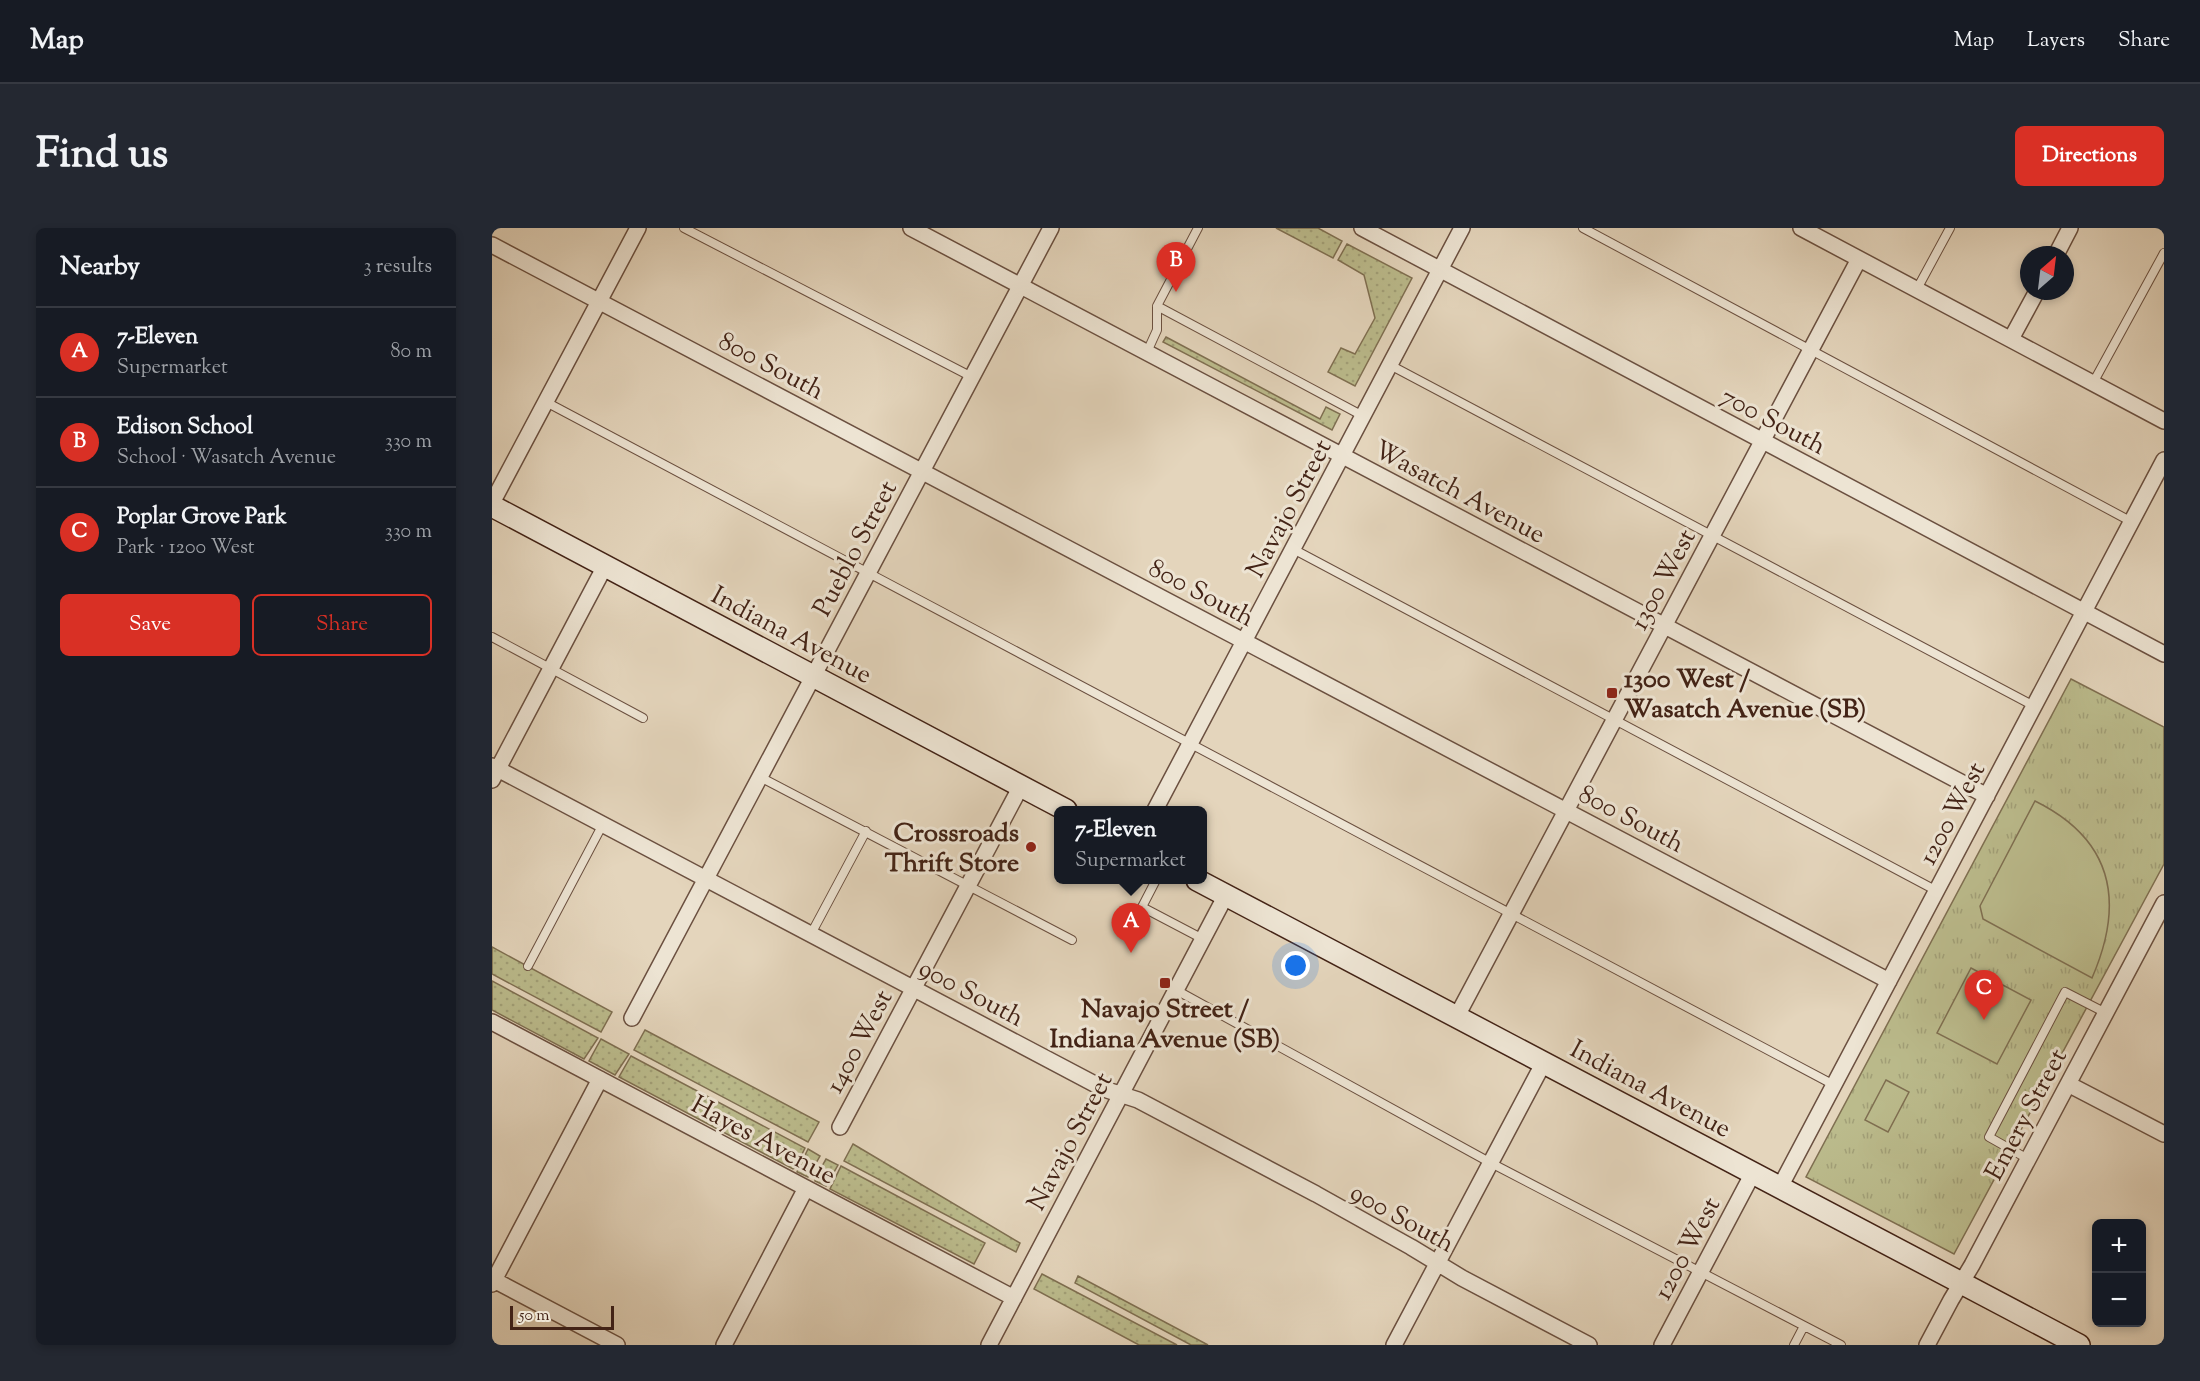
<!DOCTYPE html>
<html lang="en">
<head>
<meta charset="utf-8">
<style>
	:root { --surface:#171b24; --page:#242831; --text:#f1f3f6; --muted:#9ea1a6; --line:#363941; --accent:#d93025 }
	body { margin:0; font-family:"Sorts Mill Goudy",serif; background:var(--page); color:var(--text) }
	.controls { position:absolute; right:18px; bottom:18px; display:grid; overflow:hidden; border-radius:9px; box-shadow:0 3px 9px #0003 }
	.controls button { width:54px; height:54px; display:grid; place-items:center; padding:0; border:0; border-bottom:2px solid var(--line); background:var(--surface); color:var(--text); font:30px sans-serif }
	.compass { position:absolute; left:1528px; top:18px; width:54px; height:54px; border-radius:50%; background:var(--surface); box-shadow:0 3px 9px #0003; rotate:28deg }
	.scale { position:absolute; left:18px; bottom:15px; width:104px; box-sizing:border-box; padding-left:6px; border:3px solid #432316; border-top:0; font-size:16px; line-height:21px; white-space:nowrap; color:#432316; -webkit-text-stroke:4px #ede4d3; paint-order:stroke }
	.you { position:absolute; left:804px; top:738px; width:21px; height:21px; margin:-15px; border:4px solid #fff; border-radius:50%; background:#1a73e8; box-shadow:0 0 0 9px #1a73e833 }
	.badge { display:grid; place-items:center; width:39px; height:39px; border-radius:50%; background:var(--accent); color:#fff; font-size:20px; font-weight:700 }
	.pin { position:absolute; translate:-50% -50px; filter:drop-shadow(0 2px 3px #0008) }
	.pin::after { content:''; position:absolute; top:32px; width:21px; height:18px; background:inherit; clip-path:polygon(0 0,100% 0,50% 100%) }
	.popup { position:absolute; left:562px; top:578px; width:153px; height:78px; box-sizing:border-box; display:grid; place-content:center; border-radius:9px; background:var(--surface); filter:drop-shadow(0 2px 4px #0005); font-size:20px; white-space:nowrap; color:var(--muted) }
	.popup b { font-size:22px; color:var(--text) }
	.popup::after { content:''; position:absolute; left:50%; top:100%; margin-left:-12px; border:12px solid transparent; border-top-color:var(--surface) }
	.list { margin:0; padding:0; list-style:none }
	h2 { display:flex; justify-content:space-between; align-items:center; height:78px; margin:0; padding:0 24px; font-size:26px }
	h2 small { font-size:20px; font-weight:400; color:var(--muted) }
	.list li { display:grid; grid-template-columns:39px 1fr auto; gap:18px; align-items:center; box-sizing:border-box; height:90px; padding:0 24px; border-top:2px solid var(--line) }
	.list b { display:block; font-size:22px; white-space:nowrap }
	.list p { margin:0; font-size:20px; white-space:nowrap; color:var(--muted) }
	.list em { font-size:20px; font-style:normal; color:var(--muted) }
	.actions { display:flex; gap:12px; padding:18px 24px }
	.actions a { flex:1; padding:14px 0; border:2px solid var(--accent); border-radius:9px; text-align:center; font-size:21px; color:var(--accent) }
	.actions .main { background:var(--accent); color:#fff }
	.map { position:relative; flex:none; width:1672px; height:1117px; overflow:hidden; border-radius:9px }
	header { display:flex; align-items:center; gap:36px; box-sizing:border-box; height:84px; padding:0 30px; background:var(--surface); border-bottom:2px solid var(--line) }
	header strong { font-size:28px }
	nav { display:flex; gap:33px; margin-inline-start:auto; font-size:21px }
	.intro { display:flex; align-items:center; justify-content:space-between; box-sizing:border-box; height:144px; padding:0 36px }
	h1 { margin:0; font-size:42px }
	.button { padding:15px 27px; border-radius:9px; background:var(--accent); color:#fff; font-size:21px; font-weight:700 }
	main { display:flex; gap:36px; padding:0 36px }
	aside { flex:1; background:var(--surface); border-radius:9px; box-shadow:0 3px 9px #0003 }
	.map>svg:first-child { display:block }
</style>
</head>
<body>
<header>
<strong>Map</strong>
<nav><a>Map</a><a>Layers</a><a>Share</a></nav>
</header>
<div class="intro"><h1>Find us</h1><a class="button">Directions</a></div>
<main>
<aside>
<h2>Nearby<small>3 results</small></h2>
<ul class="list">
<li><span class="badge">A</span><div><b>7-Eleven</b><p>Supermarket</p></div><em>80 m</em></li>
<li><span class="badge">B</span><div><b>Edison School</b><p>School · Wasatch Avenue</p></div><em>330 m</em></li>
<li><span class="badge">C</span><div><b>Poplar Grove Park</b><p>Park · 1200 West</p></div><em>330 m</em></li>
</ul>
<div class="actions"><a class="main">Save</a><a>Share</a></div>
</aside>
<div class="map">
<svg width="1672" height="1117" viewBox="0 0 1672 1117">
	<defs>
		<pattern id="grass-dots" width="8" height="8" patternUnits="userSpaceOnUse" patternTransform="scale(1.5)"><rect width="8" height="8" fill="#bbbb8c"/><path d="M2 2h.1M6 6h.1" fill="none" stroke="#a2a078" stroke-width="1.8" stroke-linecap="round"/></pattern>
		<pattern id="park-tufts" width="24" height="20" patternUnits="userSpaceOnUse" patternTransform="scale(1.5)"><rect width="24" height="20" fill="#bbbb8c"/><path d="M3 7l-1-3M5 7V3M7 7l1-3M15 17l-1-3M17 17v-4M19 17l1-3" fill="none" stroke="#a2a078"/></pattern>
	</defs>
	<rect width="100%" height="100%" fill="#e4d5bc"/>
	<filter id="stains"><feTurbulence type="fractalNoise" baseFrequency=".00333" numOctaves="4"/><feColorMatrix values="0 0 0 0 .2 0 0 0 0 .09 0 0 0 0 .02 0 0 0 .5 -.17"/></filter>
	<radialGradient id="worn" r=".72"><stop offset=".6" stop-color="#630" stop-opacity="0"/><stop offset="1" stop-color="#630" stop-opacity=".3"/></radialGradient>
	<path fill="url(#grass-dots)" stroke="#7f6f51" stroke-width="1.5" d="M 784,0 L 826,0 L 850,13 L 841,30 Z
		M 855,16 L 920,50 L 863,158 L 836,144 L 849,120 L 863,126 L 883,90 L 872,47 L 846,32 Z
		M 674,109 L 828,191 L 834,179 L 848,186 L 840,202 L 671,114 Z
		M 0,719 L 120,784 L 109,804 L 0,746 Z
		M 0,753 L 106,810 L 92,831 L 0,782 Z
		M 153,802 L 327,894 L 316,914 L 142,822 Z
		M 109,811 L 137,826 L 123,847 L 97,833 Z
		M 139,828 L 313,920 L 303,940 L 301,941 L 127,849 Z
		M 361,916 L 528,1015 L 524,1024 L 352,933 Z
		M 316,921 L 328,928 L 316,949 L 305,944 Z
		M 334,931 L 346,937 L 334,958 L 323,953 L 323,951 Z
		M 349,938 L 493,1015 L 482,1036 L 338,961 Z
		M 550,1046 L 685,1117 L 647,1117 L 542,1061 Z
		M 586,1048 L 716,1117 L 699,1117 L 583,1055 Z"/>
	<path fill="url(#park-tufts)" stroke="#7f6f51" stroke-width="1.5" d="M 1579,451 L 1672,499 L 1672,636 L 1462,1026 L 1314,949 Z"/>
	<path fill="#bbbb8c" stroke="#7f6f51" stroke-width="1.5" d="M 1543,573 C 1622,612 1633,674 1600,750 L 1491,691 L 1488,678 Z
		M 1479,740 L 1539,772 L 1505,836 L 1445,805 Z
		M 1394,852 L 1417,864 L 1396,904 L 1373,892 Z"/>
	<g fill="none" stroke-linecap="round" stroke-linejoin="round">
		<g stroke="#6b5040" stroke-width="10">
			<path id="lane" d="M 192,0 L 480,149
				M 1091,0 L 1640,294
				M 1425,61 L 1458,0
				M 665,78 L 871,188
				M 655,124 L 665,102 L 665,78 L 706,0
				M 898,137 L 1542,478
				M 1601,155 L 1672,25
				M 54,174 L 1342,857
				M 801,321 L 1445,663
				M 0,409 L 151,490
				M 268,549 L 580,712
				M 664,652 L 650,679 L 711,711
				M 319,706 L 374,603
				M 36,738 L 111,596
				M 684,762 L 999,935 L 1349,1117
				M 1536,931 L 1497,909 L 1573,764 L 1614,785
				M 1302,1117 L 1312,1098"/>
		</g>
		<g stroke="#6b5040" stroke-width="18">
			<path id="street" d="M 419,0 L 1495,568
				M 870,0 L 1672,426
				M 1309,0 L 1672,193
				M 0,17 L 1397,753
				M 1564,27 L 1578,0
				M 1519,111 L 1545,63
				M 0,275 L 146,0
				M 0,538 L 612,861 L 646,872 L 824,966 L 919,1019 L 970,1050 L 1097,1117
				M 0,552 L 113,338
				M 663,582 L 970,0
				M 965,788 L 1367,31
				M 140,790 L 559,0
				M 0,794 L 522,1070
				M 1576,856 L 1672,906
				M 348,899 L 529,558
				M 1288,959 L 1672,232
				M 0,1051 L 125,1117
				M 0,1056 L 108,851
				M 232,1117 L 314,960
				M 497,1117 L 734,667
				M 902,1117 L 1052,834
				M 1170,1117 L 1261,945
				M 1435,1117 L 1459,1072 L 1480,1037 L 1672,675"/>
		</g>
		<g stroke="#432316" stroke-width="24">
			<path id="secondary" d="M 0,278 L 574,582
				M 705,652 L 1587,1117"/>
		</g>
		<use href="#lane" stroke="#ede4d3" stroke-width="8"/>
		<use href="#street" stroke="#ede4d3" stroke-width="15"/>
		<use href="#secondary" stroke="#ede4d3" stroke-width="21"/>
	</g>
	<g fill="#8f2418" stroke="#ede4d3" stroke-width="2">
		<rect x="1114" y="459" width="12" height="12" rx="3"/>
		<circle cx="539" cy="619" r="6"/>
		<rect x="667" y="749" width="12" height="12" rx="3"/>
	</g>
	<g text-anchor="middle" stroke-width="6" stroke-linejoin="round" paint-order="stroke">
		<g font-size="26" fill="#432316" stroke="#ede4d3">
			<text transform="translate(280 137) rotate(28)" y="9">800 South</text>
			<text transform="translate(1282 192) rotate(28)" y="9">700 South</text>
			<text transform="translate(968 263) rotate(28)" y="9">Wasatch Avenue</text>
			<text transform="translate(796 280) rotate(-62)" y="9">Navajo Street</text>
			<text transform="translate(362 320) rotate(-62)" y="9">Pueblo Street</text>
			<text transform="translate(1170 351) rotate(-62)" y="9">1300 West</text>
			<text transform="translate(710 364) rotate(28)" y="9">800 South</text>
			<text transform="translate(300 406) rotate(28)" y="9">Indiana Avenue</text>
			<text transform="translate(1459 585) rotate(-62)" y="9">1200 West</text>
			<text transform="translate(1140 590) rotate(28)" y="9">800 South</text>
			<text transform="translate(480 764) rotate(28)" y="9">900 South</text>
			<text transform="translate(366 813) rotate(-62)" y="9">1400 West</text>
			<text transform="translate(1159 860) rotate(28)" y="9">Indiana Avenue</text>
			<text transform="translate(1533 886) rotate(-62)" y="9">Emery Street</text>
			<text transform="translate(272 911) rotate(28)" y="9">Hayes Avenue</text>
			<text transform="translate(577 913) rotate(-62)" y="9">Navajo Street</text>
			<text transform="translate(911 989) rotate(29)" y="9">900 South</text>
			<text transform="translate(1194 1020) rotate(-62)" y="9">1200 West</text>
		</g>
		<g font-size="26" font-weight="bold" fill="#432316" stroke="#ede4d3" text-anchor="start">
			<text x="1132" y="459">1300 West /<tspan x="1132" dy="30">Wasatch Avenue (SB)</tspan></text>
			<text x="527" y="613" text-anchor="end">Crossroads<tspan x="527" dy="30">Thrift Store</tspan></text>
			<text x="673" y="789" text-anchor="middle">Navajo Street /<tspan x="673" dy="30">Indiana Avenue (SB)</tspan></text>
		</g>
	</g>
	<rect width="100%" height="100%" filter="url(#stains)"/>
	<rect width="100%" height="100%" fill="url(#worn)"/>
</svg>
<div class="controls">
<button>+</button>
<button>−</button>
</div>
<svg class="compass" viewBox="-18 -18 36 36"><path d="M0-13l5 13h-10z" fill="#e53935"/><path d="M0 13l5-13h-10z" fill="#9ea1a6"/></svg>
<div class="scale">50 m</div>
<div class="you"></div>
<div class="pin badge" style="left:639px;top:725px">A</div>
<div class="popup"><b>7-Eleven</b>Supermarket</div>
<div class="pin badge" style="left:684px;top:64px">B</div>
<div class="pin badge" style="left:1492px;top:792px">C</div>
</div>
</main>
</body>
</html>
